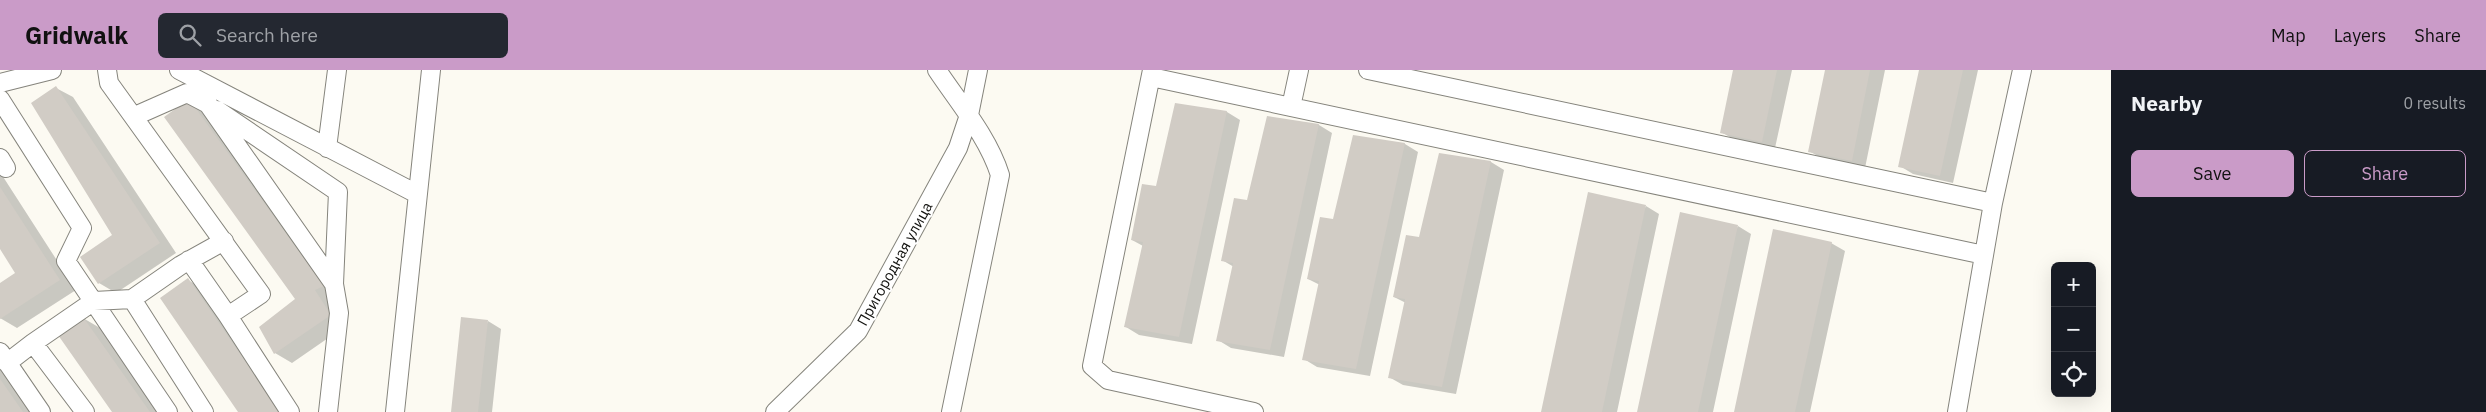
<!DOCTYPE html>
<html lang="en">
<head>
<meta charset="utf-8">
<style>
	:root { --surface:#171b24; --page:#242831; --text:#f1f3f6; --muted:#9ea1a6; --line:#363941; --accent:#ca9bc8 }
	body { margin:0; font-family:"IBM Plex Sans",sans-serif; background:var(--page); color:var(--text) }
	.controls { position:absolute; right:15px; bottom:15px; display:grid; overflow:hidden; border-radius:8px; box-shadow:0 5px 20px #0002 }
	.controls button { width:45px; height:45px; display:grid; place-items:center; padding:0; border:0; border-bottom:1px solid var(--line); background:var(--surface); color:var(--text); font:25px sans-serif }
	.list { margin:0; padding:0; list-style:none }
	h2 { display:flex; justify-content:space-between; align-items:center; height:65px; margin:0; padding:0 20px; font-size:21px }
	h2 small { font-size:16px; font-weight:400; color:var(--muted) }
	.actions { display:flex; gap:10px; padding:15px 20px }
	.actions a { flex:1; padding:11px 0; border:1px solid var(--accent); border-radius:8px; text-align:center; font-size:18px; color:var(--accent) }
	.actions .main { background:var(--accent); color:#111 }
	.icon { flex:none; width:28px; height:28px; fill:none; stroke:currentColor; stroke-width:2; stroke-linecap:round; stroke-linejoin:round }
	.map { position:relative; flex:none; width:2111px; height:342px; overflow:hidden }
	header { display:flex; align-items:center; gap:30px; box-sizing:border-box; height:70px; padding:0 25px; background:var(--accent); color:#111 }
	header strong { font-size:24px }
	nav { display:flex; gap:28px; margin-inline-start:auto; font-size:18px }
	.search { width:350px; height:45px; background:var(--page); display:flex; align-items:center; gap:12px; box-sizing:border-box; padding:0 18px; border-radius:8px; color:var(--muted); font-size:19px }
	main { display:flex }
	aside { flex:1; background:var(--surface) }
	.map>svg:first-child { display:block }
</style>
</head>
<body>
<header>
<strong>Gridwalk</strong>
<div class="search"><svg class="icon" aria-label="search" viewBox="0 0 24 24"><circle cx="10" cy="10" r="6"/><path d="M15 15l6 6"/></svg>Search here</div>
<nav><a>Map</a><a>Layers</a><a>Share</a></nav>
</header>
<main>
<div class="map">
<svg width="2111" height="342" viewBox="0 0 2111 342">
	<rect width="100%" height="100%" fill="#fcfaf2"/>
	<path fill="#0003" d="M 1735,0 L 1792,0 L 1775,78 L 1735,70 L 1721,62 Z
		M 1826,0 L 1885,0 L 1865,98 L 1823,89 L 1809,81 Z
		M 1920,0 L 1978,0 L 1953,113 L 1913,104 L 1900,96 Z
		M 56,18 L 73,27 L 176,183 L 116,223 L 99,213 L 81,187 L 114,166 Z
		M 189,31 L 206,41 L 340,226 L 331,230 L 347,255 L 292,293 L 275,283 L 260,257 L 297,230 Z
		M 1176,34 L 1227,42 L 1240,50 L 1192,274 L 1139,265 L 1126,257 L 1143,176 L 1132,170 L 1157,118 Z
		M 1268,48 L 1319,55 L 1332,63 L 1284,287 L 1231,278 L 1218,270 L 1234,197 L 1222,190 L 1248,131 Z
		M 1354,67 L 1405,74 L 1418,82 L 1370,306 L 1317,297 L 1304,289 L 1320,215 L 1308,209 L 1334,150 Z
		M 1440,85 L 1491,92 L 1504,100 L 1456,324 L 1403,315 L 1389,307 L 1406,233 L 1394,227 L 1420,168 Z
		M 0,102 L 76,220 L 17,258 L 0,248 L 0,214 L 17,203 L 0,177 Z
		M 1646,136 L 1659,144 L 1617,342 L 1542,342 Z
		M 1738,156 L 1751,164 L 1713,342 L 1638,342 Z
		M 1831,173 L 1845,181 L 1810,342 L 1736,342 Z
		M 188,210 L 204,220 L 289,342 L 240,342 Z
		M 83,248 L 100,258 L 159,342 L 113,342 Z
		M 488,251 L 501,259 L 492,342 L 452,342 Z
		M 0,295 L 32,342 L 0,342 Z"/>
	<path fill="#d1ccc5" d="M 1733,0 L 1777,0 L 1762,72 L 1720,63 Z
		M 1825,0 L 1870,0 L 1852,91 L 1808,82 Z
		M 1919,0 L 1963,0 L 1940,106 L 1898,97 Z
		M 56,16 L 160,173 L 98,214 L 80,187 L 112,165 L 31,33 Z
		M 189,29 L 324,216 L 315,220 L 331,245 L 274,284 L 259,257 L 295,229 L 164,47 Z
		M 1175,33 L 1227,41 L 1179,267 L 1124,257 L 1143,172 L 1131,170 L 1142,114 L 1156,116 Z
		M 1267,46 L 1319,54 L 1270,280 L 1216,271 L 1233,193 L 1221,191 L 1234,128 L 1247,130 Z
		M 1353,65 L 1405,73 L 1356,299 L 1302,290 L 1319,211 L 1307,209 L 1320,147 L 1333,149 Z
		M 1439,83 L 1491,91 L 1442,317 L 1388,308 L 1405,229 L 1393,227 L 1406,165 L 1419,167 Z
		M 0,117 L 60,210 L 0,249 L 0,213 L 15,203 L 0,179 Z
		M 1588,122 L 1646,135 L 1602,342 L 1541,342 Z
		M 1680,142 L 1738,155 L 1698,342 L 1637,342 Z
		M 1773,159 L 1832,172 L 1795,342 L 1734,342 Z
		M 188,208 L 280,342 L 238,342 L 160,228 Z
		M 83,247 L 150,342 L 112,342 L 58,265 Z
		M 461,247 L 488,250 L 478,342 L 451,342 Z
		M 0,309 L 5,316 L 23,342 L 0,342 Z"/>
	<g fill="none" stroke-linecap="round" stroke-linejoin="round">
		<g stroke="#85847c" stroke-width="20">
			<path id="minor" d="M 107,0 L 109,13 L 261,224 L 228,246 L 290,342
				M 179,0 L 417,124
				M 937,0 C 959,33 988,67 1000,105 L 951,342
				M 1152,0 L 1092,296 L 1108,310 L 1254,342
				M 1368,0 L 1993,133
				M 1151,7 L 1984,185
				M 0,13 L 52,0
				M 0,29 L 82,158 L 66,191 L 168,342
				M 1291,37 L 1299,0
				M 217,40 L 338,122 L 334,214
				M 135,46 L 187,23 L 208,34 L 334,214 L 339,243 L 328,342
				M 327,78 L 337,0
				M 0,88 L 6,98
				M 189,190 L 228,246
				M 0,282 L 41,342
				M 7,293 L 33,273
				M 85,342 L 33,273 L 94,231 L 132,229
				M 204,342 L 132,229 L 181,195 L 224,171
				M 395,342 L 431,0
				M 775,342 L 858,261 L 958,78 L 969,45 L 978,0
				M 1957,342 L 1993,133 L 2022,0"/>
		</g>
		<use href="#minor" stroke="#fff" stroke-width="18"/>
	</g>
	<g text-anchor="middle" stroke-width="4" stroke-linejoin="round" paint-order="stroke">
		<g font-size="15" fill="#12120f" stroke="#fff">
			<text transform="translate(895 194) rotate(-61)" y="5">Пригородная улица</text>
		</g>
	</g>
</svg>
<div class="controls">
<button>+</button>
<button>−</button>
<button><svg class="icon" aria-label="locate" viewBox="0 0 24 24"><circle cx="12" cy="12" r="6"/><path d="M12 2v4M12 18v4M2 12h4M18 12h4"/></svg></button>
</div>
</div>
<aside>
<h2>Nearby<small>0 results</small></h2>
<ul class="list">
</ul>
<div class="actions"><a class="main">Save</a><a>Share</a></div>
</aside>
</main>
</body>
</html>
